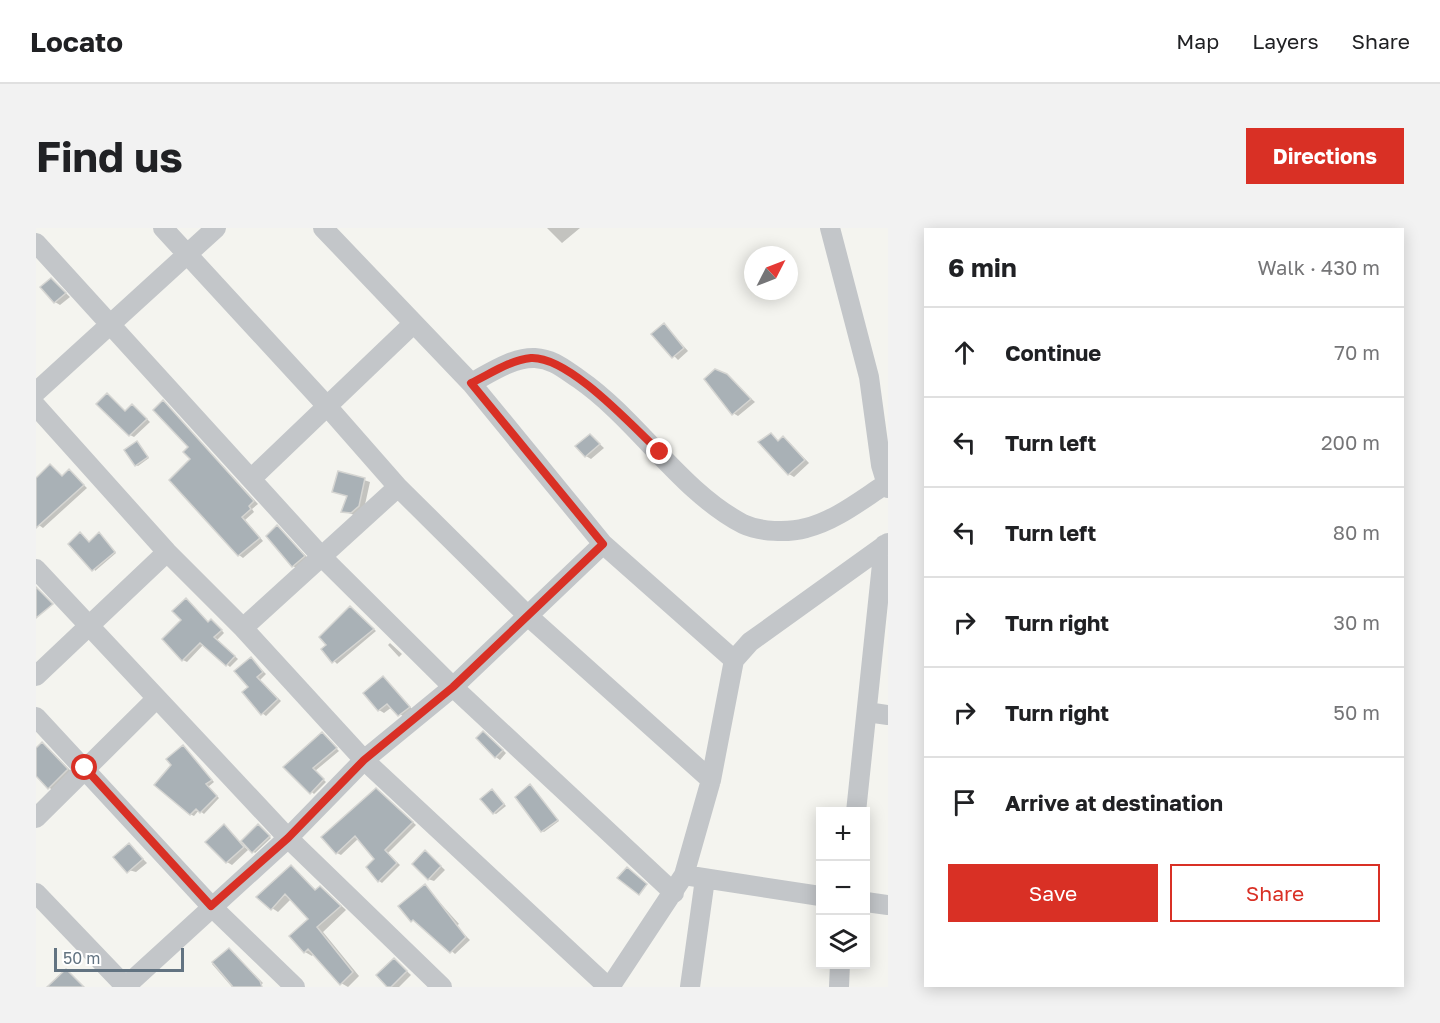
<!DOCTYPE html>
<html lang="en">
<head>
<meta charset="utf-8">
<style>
	:root { --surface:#fff; --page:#f2f2f2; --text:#202124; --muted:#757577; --line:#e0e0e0; --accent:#d93025 }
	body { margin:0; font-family:"Golos Text",sans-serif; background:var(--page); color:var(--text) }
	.controls { position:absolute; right:18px; bottom:18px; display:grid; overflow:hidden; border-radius:0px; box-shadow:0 3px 15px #0003 }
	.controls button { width:54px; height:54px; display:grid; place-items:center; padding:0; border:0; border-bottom:2px solid var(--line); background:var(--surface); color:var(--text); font:30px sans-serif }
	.compass { position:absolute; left:708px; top:18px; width:54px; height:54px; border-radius:50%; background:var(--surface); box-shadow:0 3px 15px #0003; rotate:48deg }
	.scale { position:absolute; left:18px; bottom:15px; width:130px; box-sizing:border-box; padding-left:6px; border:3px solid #627381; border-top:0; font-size:16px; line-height:21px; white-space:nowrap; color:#627381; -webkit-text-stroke:4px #fff; paint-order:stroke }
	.stop { position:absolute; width:18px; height:18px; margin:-14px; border:4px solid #d93025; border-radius:50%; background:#fff }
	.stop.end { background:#d93025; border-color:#fff; box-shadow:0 2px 6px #0008 }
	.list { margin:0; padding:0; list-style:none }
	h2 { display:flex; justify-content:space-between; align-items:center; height:78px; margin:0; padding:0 24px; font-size:26px }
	h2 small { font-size:20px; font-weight:400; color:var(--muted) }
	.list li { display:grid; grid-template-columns:39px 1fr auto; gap:18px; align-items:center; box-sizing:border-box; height:90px; padding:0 24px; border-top:2px solid var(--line) }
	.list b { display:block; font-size:22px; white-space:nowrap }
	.list em { font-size:20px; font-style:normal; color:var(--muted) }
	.actions { display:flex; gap:12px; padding:18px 24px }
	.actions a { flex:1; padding:14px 0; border:2px solid var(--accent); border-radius:0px; text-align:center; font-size:21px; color:var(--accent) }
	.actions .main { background:var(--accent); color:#fff }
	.icon { flex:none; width:33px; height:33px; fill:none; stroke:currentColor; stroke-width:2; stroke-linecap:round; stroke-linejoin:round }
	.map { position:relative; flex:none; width:852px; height:759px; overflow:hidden; border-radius:0px }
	header { display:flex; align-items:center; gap:36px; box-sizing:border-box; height:84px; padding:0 30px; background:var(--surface); border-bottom:2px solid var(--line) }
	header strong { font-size:28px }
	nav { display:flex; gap:33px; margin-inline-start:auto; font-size:21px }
	.intro { display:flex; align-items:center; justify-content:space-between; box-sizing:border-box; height:144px; padding:0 36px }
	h1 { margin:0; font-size:42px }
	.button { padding:15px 27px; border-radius:0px; background:var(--accent); color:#fff; font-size:21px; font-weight:700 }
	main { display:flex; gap:36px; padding:0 36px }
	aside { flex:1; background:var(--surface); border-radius:0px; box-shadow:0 3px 15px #0003 }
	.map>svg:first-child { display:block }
</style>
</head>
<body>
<header>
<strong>Locato</strong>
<nav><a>Map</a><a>Layers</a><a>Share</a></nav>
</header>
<div class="intro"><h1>Find us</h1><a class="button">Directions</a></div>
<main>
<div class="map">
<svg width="852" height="759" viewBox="0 0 852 759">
	<rect width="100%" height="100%" fill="#f4f4ef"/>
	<path fill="#0003" d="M 511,0 L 544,0 L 526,15 Z
		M 15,51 L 34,69 L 24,77 L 19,74 Z
		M 628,96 L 652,123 L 642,132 L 617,106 Z
		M 690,148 L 719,174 L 702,188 L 697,185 Z
		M 72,167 L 90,184 L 96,178 L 100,180 L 114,194 L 98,209 L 94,207 Z
		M 127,174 L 222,276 L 216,281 L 218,284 L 209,292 L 227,313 L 207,330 L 203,327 L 156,231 L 154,219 Z
		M 554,207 L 568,220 L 555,231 L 550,228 Z
		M 735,207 L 744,214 L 747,210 L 752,213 L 773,235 L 758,249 L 753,246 Z
		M 101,215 L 113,230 L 102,238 L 100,237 Z
		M 33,243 L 51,260 L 7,300 L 0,295 L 0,252 L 27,249 Z
		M 303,244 L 334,254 L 328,281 L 321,288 L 307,283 L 312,269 L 297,263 Z
		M 241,299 L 273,331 L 262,341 L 257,338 Z
		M 65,307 L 80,325 L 59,343 L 54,315 Z
		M 150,372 L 173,395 L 175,393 L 179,395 L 188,405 L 181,412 L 202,431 L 194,439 L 168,416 L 151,434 L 147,432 L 147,392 Z
		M 317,382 L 340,403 L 301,436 L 287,421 Z
		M 354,415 L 366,426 L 363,429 L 352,417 Z
		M 215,431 L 230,446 L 224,452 L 245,473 L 230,488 L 226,485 L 214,459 Z
		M 347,450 L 378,483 L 369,490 L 356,479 L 348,485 L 343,482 Z
		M 286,506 L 303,523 L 279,543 L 290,554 L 278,566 L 250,539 Z
		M 451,507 L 470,525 L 464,532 L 460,529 Z
		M 7,515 L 36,544 L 17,563 L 0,546 L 0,522 Z
		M 147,518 L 178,554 L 172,559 L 183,570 L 168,586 L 163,582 L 158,588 L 154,586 L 137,537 Z
		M 494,558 L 523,593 L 508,604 L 506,603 Z
		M 341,562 L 380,597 L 352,625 L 364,637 L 346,655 L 343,653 L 340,631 L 323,610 L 305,627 L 301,625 Z
		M 458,564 L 470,578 L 460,586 L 458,585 Z
		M 188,598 L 205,615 L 223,598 L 235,610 L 219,625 L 209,615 L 207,617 L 212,622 L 196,637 L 191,634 Z
		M 93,617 L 111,635 L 100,644 L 89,641 Z
		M 390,624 L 409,642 L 398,653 L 392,651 Z
		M 255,639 L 281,663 L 284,660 L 291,664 L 310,682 L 287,704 L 323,748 L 312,759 L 305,755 L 278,725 L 276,728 L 269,724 L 274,691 L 255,671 L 242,684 L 236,680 Z
		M 389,658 L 423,696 L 420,698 L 434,712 L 419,726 L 382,694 L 376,692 Z
		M 193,722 L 227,755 L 223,759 L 196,759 L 176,736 Z
		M 359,732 L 375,747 L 363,759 L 353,759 Z"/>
	<path fill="#a9b1b6" stroke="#d5d5d2" stroke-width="1.5" d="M 15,50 L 30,65 L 18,75 L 4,59 Z
		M 628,95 L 648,120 L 636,130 L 615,106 Z
		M 679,141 L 691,146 L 715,171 L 696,187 L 668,151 Z
		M 71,165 L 89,183 L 96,176 L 111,191 L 93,208 L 60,176 Z
		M 127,172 L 218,273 L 213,278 L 215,281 L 206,289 L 224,310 L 202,328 L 133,252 L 154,231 L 147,224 L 152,219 L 117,182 Z
		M 735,205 L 742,213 L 747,208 L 769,232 L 752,247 L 722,214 Z
		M 554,206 L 564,216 L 549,229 L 539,218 Z
		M 101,213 L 112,229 L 99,238 L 88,222 Z
		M 14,236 L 26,248 L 33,241 L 48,257 L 0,300 L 0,250 Z
		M 302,243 L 329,250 L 323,278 L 315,285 L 305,284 L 311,268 L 296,264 Z
		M 241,297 L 269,328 L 256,339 L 230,308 Z
		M 44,304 L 53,314 L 63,304 L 79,324 L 56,343 L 32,316 Z
		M 0,359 L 17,376 L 0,390 Z
		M 150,370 L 172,394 L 175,391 L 186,402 L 178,409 L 199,428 L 190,438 L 164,415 L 146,433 L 126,411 L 145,392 L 136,383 Z
		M 314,378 L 338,401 L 296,435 L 285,421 L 290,417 L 283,409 Z
		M 215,429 L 227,444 L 221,449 L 242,471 L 225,487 L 206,464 L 212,459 L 198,443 Z
		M 347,448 L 374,479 L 362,488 L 351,476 L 342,483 L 327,465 Z
		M 447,503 L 467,522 L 459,530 L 440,510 Z
		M 286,504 L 301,520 L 277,540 L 288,551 L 274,566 L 247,539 Z
		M 6,514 L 32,541 L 12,561 L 0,548 L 0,520 Z
		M 147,517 L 176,552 L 170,556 L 181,568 L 164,585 L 160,581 L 154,587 L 118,557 L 135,537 L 130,531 Z
		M 494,556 L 522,592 L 505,604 L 479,569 Z
		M 340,560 L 377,594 L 349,622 L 361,635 L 342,654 L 330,639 L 338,631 L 319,608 L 300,626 L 285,609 Z
		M 456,561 L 468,576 L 457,586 L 444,571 Z
		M 188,596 L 208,619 L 190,635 L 169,614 Z
		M 222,596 L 234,608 L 216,625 L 205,613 Z
		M 93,615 L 107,631 L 91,645 L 77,629 Z
		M 389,622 L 405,638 L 392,652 L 376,636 Z
		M 255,637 L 279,662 L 284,658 L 305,678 L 281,699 L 317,744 L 304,757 L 272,721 L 268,725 L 253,708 L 272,691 L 249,666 L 235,682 L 220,669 Z
		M 591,639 L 611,656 L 603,667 L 581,650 Z
		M 389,656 L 430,709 L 414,725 L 377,692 L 375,694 L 362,678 Z
		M 193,720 L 224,753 L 226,759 L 197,759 L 176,734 Z
		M 358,730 L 371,743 L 355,759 L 351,759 L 340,747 Z
		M 30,741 L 48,759 L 11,759 Z"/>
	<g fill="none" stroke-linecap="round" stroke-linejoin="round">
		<path stroke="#c3c6c9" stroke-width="20" d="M 127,0 L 290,177 L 362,259 L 492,388 L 675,552
			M 287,0 L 435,155 L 567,316 L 698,432
			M 794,0 L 833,149 L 845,237 L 852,260
			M 0,15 L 285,328 L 417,459 L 638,665
			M 435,155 C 454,145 477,129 499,130 C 517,131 528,141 543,151 C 602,192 644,263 707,296 C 724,304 752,305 770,300 C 799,293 825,272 850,256
			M 0,164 L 180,0
			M 0,178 L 131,324 L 207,400 L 328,532 L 572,759
			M 216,250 L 377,96
			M 0,341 L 252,610 L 406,759
			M 207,400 L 362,259
			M 0,448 L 131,324
			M 831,484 L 852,487
			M 0,489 L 175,678 L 259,759
			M 820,584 L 848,317
			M 0,590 L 120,471
			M 648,647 L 784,668
			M 0,665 L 90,759
			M 830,674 L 852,677
			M 89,759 L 252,610 L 328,532 L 417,459 L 567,316
			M 574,759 L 648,647 L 675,552 L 698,432 L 714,414 L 852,315
			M 654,759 L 669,651
			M 803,759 L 804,736"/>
	</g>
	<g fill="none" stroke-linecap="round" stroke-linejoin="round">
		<path stroke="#d93025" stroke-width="8" d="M 49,540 L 175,678 L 252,610 L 328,532 L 417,459 L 567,316 L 435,155 C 454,146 474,132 495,130 C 533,128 597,199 624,224"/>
	</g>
</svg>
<div class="controls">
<button>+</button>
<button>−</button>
<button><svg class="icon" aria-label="layers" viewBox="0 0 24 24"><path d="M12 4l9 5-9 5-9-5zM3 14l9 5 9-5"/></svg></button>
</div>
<svg class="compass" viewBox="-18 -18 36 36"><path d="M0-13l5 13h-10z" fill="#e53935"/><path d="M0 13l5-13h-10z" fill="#757577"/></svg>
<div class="scale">50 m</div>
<div class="stop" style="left:49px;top:540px"></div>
<div class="stop end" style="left:624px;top:224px"></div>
</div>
<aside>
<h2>6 min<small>Walk · 430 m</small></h2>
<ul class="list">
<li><svg class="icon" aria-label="ahead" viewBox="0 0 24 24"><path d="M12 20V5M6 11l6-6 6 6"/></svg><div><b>Continue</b></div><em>70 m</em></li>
<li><svg class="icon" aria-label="left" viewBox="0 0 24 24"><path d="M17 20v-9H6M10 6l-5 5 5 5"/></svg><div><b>Turn left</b></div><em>200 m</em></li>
<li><svg class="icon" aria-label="left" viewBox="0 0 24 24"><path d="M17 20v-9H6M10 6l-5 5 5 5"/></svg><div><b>Turn left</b></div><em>80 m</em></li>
<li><svg class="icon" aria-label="right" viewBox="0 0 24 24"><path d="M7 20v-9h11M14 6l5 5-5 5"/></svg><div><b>Turn right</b></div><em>30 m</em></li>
<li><svg class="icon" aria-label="right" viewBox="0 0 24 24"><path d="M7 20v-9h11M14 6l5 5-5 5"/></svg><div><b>Turn right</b></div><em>50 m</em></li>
<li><svg class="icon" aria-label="arrive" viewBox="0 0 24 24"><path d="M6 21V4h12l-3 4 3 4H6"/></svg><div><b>Arrive at destination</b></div></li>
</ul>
<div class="actions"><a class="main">Save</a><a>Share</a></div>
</aside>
</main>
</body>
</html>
